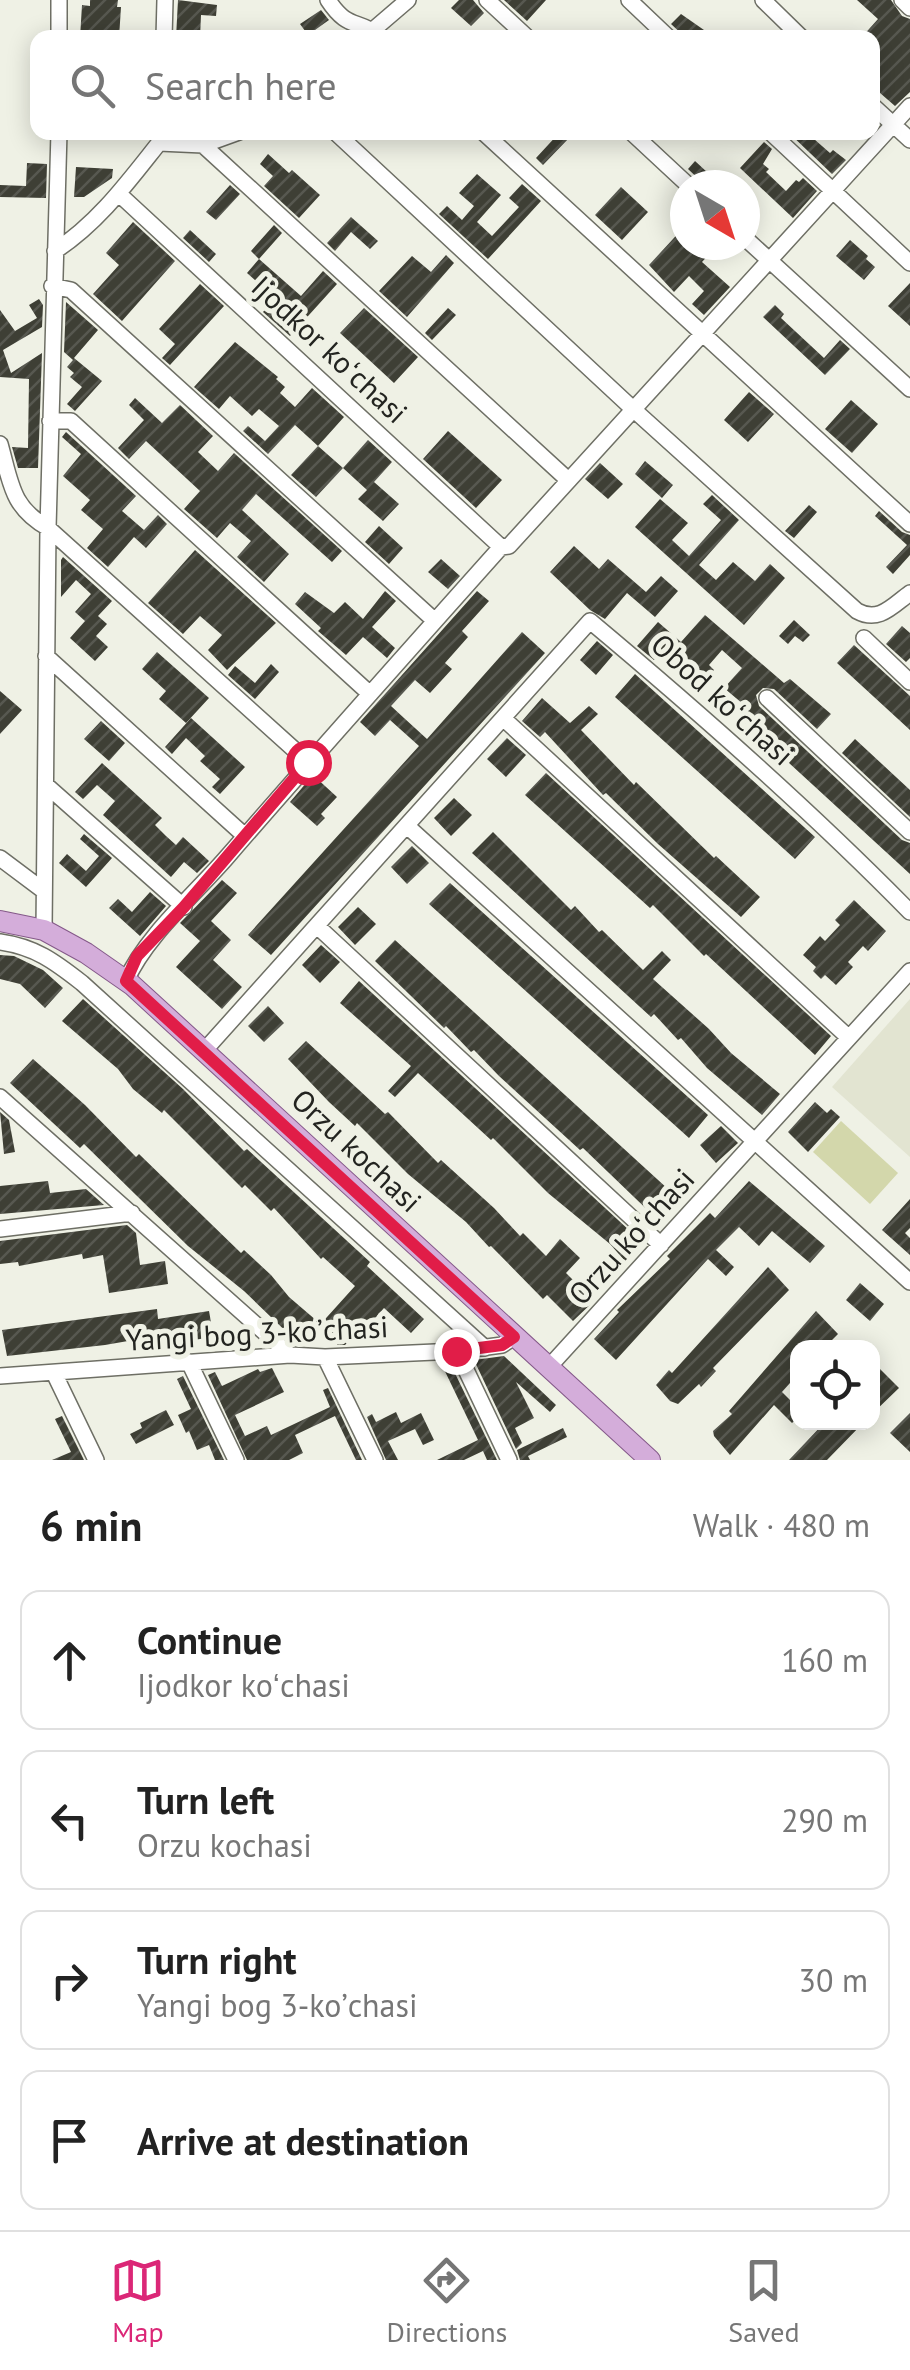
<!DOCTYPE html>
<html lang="en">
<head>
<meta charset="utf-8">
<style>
	:root { --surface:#fff; --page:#f6f6f6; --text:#222; --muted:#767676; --line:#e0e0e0; --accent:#db2777 }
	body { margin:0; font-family:"PT Sans",sans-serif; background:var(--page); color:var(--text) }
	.controls { position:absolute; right:30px; bottom:30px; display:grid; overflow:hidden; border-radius:20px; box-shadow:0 5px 25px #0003 }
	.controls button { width:90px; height:90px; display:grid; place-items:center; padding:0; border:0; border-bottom:2px solid var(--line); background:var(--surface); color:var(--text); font:50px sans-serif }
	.compass { position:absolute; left:670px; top:170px; width:90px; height:90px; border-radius:50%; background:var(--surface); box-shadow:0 5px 25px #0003; rotate:141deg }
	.stop { position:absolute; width:30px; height:30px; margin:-22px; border:8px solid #e11d48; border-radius:50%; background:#fff }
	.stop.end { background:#e11d48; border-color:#fff; box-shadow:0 2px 10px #0008 }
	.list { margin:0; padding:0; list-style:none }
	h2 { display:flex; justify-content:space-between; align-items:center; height:130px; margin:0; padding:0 40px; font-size:42px }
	h2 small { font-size:32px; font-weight:400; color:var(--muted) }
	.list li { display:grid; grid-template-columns:65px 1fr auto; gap:30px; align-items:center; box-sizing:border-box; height:140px; margin:0 20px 20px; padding:0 20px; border:2px solid var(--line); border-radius:20px }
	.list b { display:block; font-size:38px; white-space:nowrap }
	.list p { margin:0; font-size:32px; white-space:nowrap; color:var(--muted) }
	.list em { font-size:32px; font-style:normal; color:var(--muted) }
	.icon { flex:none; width:55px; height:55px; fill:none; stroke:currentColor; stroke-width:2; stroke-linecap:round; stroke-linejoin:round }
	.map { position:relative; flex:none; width:910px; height:1460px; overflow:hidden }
	.search { position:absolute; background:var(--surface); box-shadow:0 5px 25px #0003; left:30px; right:30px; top:30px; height:110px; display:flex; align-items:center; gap:25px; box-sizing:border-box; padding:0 35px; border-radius:20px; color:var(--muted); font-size:38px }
	.sheet { height:770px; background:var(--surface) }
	nav { display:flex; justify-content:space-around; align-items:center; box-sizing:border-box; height:140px; border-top:2px solid var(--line); background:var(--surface); font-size:28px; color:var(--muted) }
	nav a { display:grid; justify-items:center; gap:5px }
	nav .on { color:var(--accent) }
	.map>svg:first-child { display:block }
</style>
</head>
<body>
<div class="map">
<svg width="910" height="1460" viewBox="0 0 910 1460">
	<defs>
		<pattern id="building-hatch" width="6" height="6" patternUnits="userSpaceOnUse" patternTransform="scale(2.5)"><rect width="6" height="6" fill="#3e3f35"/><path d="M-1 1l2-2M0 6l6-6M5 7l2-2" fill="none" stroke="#575850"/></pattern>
	</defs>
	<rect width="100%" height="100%" fill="#eff1e5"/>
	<path fill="#e2e4d1" d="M 910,999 L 910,1157 L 832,1087 Z"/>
	<path fill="#d3d7ab" d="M 841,1121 L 898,1173 L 870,1204 L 813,1152 Z"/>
	<path fill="url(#building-hatch)" d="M 90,0 L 118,0 L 117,7 L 121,7 L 119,38 L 80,38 L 82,5 L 90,6 Z
		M 178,0 L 217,5 L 216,16 L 201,15 L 200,38 L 176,38 Z
		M 459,0 L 473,0 L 484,13 L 471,26 L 451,8 Z
		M 504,0 L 546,0 L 527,21 Z
		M 857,0 L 891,0 L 902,16 L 910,19 L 910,92 L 895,106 L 872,86 L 872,38 L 861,38 L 878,19 Z
		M 321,10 L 329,20 L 308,35 L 300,24 Z
		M 681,14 L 704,30 L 697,38 L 686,38 L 671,24 Z
		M 560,132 L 569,138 L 543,165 L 536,158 Z
		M 788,132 L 820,132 L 814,139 L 830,153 L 833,150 L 846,160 L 832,174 Z
		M 764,142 L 772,149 L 763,164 L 769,169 L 766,172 L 786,191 L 796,180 L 799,182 L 803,178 L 817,191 L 793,218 L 740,168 Z
		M 268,154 L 289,173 L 292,170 L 320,195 L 299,218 L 264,186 L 273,176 L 260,164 Z
		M 695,161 L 721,185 L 705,185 L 688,169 Z
		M 27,163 L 47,164 L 46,198 L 0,197 L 0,185 L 26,186 Z
		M 76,167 L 113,169 L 112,178 L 84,197 L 74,197 Z
		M 477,174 L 501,195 L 477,222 L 492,236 L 519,207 L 509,198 L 522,184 L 541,201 L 488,259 L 439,214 L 447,206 L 462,220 L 474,206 L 459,193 Z
		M 230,185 L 240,194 L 216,220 L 206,212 Z
		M 621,187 L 648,212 L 622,240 L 595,215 Z
		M 351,217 L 378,241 L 370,249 L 351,232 L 335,251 L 327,243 Z
		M 133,222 L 175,261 L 122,321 L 93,294 L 119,265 L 106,253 Z
		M 274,225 L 282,233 L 259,259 L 251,251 Z
		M 685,226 L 685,245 L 706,245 L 712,251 L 702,262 L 730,287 L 704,315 L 692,304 L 704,291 L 689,276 L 674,292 L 649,265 Z
		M 190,230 L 216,254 L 209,262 L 183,238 Z
		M 850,240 L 868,256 L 866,259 L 875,267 L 864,280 L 836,256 Z
		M 446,255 L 454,263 L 407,317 L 379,291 L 412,256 L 431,272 Z
		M 259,259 L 301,296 L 323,271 L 337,284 L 290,336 L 263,312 L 275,298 L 247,273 Z
		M 910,283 L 910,326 L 888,306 Z
		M 200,284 L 224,306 L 170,365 L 162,358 L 175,344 L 159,329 Z
		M 39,299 L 43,305 L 42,327 L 3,350 L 11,373 L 42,353 L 38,468 L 18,468 L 12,447 L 28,448 L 29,379 L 0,377 L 0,310 L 15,331 L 37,318 L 29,305 Z
		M 66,302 L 98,330 L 74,358 L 102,381 L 75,411 L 67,404 L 82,387 L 70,377 L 74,373 L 67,367 L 73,360 L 64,352 Z
		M 775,305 L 784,314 L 781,318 L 824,358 L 840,340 L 850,349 L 825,375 L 763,317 Z
		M 364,308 L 418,357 L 394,383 L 340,333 Z
		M 448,308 L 456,315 L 432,340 L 425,333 Z
		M 235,342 L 278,377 L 276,379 L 285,387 L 280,393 L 295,407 L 312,388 L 344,417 L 318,446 L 295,425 L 268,454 L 243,431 L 248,426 L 265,441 L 279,426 L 259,409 L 252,416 L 230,396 L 219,409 L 194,387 Z
		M 749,392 L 774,414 L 748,442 L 724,420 Z
		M 135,398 L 162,423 L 180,405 L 213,436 L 198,452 L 218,471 L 234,453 L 342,551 L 332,562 L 256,494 L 242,510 L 289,554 L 264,582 L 237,557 L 251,541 L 230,523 L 217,538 L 184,509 L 200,491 L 146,441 L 129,459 L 118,448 L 144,420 L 129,405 Z
		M 851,400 L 878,424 L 852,453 L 825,429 Z
		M 448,431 L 502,480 L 476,508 L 423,459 Z
		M 66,432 L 136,496 L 122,511 L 144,530 L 158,515 L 167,524 L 146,548 L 134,537 L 108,567 L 87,548 L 103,529 L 81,510 L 90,500 L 63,476 L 81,454 L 62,437 Z
		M 368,440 L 392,462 L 374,482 L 399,504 L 383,521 L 358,499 L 367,490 L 343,468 Z
		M 318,446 L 343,468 L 316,497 L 291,475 Z
		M 645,461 L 673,485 L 662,498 L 635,474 Z
		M 600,463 L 623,484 L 608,499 L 585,479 Z
		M 712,495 L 739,520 L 699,565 L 716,580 L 733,562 L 755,581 L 770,564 L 785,578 L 744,625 L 635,527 L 660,499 L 688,523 L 672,540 L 689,556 L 721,520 L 703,504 Z
		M 809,505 L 817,512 L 794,538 L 785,531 Z
		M 879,511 L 902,532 L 910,535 L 910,555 L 893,574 L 886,567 L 907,545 L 875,516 Z
		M 379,526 L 403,548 L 389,564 L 365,542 Z
		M 574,546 L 599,569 L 608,559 L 646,592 L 661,576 L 678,591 L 655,617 L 627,593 L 605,619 L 590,610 L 550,572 Z
		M 195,550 L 276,623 L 227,670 L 208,650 L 222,635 L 200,616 L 183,634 L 148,603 Z
		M 63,557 L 112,601 L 98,616 L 107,624 L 96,636 L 108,647 L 95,661 L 70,638 L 85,621 L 75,612 L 91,594 L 76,580 L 61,597 L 61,560 Z
		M 441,559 L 460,576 L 448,589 L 428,572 Z
		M 385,591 L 396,601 L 372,627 L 395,648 L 387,658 L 363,637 L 346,655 L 318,631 L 321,628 L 295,604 L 305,592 L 334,613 L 345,602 L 363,619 Z
		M 477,591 L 489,601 L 462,631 L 468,637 L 445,663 L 452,669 L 430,693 L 415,680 L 391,706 L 404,718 L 427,739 L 522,632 L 545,653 L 271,955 L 248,935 L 419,746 L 390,720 L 375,736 L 360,722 Z
		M 705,615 L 784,683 L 790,679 L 831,714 L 817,729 L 774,689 L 763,688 L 756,695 L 759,706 L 902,840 L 910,843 L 910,874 L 740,718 L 749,709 L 724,688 L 742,668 L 722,650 L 709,665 L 714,670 L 700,686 L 661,652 L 654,660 L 637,646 L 658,622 L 681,642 Z
		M 794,620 L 810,635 L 803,642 L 795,636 L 788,644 L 779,636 Z
		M 902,626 L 910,633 L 910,658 L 906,662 L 886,644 Z
		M 597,641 L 613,655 L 596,675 L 580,660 Z
		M 854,645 L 910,696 L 910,730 L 837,663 Z
		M 157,652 L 209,698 L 186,723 L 159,699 L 166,691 L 142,669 Z
		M 271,664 L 279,672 L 255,699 L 228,675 L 235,666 L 255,683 Z
		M 635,674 L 815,837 L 795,859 L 615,697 Z
		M 0,691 L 22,710 L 0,734 Z
		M 542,698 L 570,723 L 589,706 L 598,714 L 581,730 L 634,785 L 636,782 L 714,858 L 716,856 L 760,897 L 741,917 L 658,844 L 606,793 L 603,795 L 545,732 L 540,737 L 522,721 Z
		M 191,718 L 245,767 L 220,794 L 212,787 L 220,779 L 200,761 L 205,756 L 186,738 L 172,754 L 165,747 Z
		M 101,721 L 125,743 L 109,761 L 84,739 Z
		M 507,738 L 526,755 L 506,777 L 487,759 Z
		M 855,739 L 910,790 L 910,817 L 842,753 Z
		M 102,763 L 162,818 L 155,825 L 166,836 L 176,845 L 183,837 L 209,861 L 197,873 L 184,862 L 171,877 L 103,815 L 115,801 L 97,785 L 83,799 L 75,792 Z
		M 546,773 L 831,1036 L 815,1055 L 706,954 L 704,956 L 653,905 L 650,908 L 525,795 Z
		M 313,775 L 337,797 L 321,814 L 325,818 L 317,826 L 290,802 Z
		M 454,798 L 472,815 L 451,836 L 434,818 Z
		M 493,832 L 571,910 L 575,906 L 599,932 L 602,930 L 643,970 L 662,951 L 671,960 L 653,979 L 709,1029 L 731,1053 L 780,1094 L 762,1115 L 707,1068 L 681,1038 L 678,1040 L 654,1014 L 651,1017 L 472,853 Z
		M 84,834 L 112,858 L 86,887 L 59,863 L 67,854 L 86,871 L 99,856 L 80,839 Z
		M 412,846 L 429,863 L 407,884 L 391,867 Z
		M 222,880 L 237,893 L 211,921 L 231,940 L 213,960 L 242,987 L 222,1009 L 176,967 L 200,941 L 180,923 Z
		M 450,883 L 708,1115 L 689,1138 L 429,904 Z
		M 150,892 L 166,906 L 140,936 L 109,908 L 118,899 L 132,912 Z
		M 854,900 L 886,931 L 868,951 L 863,946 L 848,962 L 853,967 L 836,985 L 825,975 L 821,979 L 813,971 L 816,967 L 803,955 L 820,936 L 825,941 L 840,925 L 835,920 Z
		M 358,907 L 376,924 L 355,945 L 338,927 Z
		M 395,940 L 680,1200 L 660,1222 L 583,1148 L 580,1150 L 499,1076 L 474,1050 L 471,1052 L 446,1026 L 444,1028 L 375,961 Z
		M 321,945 L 340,962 L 320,983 L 302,965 Z
		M 0,955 L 14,956 L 43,970 L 63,988 L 45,1008 L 20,984 L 0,979 Z
		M 359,981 L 643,1243 L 625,1261 L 610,1244 L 548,1193 L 493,1138 L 491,1140 L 418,1073 L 395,1097 L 388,1091 L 411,1066 L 340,1003 Z
		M 83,999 L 183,1089 L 244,1151 L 247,1149 L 370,1262 L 367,1266 L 424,1319 L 411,1333 L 384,1308 L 361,1334 L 358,1331 L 345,1345 L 338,1345 L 318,1327 L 355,1286 L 323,1257 L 321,1259 L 274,1208 L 271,1211 L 245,1185 L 242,1188 L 164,1110 L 162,1113 L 133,1089 L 118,1069 L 62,1021 Z
		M 268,1006 L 284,1023 L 264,1042 L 248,1026 Z
		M 306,1041 L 385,1114 L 388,1112 L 438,1163 L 441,1160 L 494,1208 L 520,1236 L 523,1233 L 546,1256 L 560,1239 L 580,1258 L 566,1273 L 594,1301 L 573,1321 L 547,1295 L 543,1299 L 491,1246 L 489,1247 L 466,1222 L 408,1174 L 357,1123 L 355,1126 L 329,1102 L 288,1059 Z
		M 33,1059 L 85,1105 L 136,1157 L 139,1154 L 241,1253 L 244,1250 L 271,1275 L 289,1297 L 317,1321 L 298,1343 L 244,1291 L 188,1246 L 84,1144 L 80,1148 L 10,1083 Z
		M 815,1102 L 827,1113 L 831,1109 L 840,1117 L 808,1152 L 788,1132 Z
		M 0,1112 L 9,1120 L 15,1152 L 4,1154 Z
		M 721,1126 L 738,1143 L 716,1163 L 700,1145 Z
		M 48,1181 L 50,1193 L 86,1189 L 104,1205 L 0,1214 L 0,1186 Z
		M 749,1181 L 825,1246 L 810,1263 L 772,1231 L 759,1246 L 739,1227 L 716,1250 L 734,1267 L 726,1276 L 708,1259 L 616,1360 L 594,1339 L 619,1312 L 617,1310 L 670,1259 L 667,1256 L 710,1213 L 715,1218 Z
		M 910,1199 L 910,1228 L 905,1233 L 910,1238 L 910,1255 L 882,1230 Z
		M 127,1225 L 136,1233 L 140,1265 L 165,1261 L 168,1284 L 109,1293 L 103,1255 L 83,1259 L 82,1254 L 19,1266 L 18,1262 L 0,1264 L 0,1241 Z
		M 768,1267 L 789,1290 L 713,1368 L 716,1371 L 701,1387 L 699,1384 L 678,1404 L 670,1401 L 656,1385 L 669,1370 L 672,1373 Z
		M 860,1283 L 884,1304 L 870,1321 L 846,1300 Z
		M 157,1309 L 158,1319 L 209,1311 L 212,1328 L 217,1327 L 218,1336 L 170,1344 L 168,1334 L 105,1345 L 7,1356 L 2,1330 Z
		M 816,1311 L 838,1334 L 824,1348 L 798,1348 L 798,1374 L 782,1392 L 798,1408 L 798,1417 L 792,1423 L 774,1405 L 730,1455 L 714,1436 L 713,1431 L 732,1414 L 729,1411 Z
		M 504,1356 L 556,1405 L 550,1412 L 516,1382 L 534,1418 L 515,1428 L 522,1443 L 516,1449 L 474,1360 Z
		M 441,1363 L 450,1363 L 497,1460 L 487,1460 L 483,1451 L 464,1460 L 437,1460 L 478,1440 Z
		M 877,1366 L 899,1388 L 872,1414 L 872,1370 Z
		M 272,1368 L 284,1392 L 235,1415 L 245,1436 L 267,1426 L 271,1435 L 330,1407 L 323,1390 L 328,1388 L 362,1460 L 356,1460 L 335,1416 L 295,1435 L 303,1453 L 289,1460 L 247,1460 L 208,1375 L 215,1372 L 222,1386 L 258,1369 L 260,1372 Z
		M 183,1376 L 224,1460 L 215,1460 L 209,1445 L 197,1450 L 189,1431 L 186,1433 L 178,1415 L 191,1409 L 177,1379 Z
		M 166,1410 L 174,1425 L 136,1444 L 130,1434 L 142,1428 L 140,1423 Z
		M 396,1412 L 401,1423 L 421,1413 L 434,1440 L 423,1445 L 415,1429 L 388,1441 L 398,1460 L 386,1460 L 367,1417 L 372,1414 L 376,1422 Z
		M 910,1413 L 910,1452 L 890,1433 Z
		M 62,1416 L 84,1460 L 52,1460 L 71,1452 L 55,1419 Z
		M 825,1422 L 864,1422 L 827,1460 L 789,1460 Z
		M 563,1428 L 567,1437 L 528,1456 L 530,1460 L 520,1460 L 517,1450 Z"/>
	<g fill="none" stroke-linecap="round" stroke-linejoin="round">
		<g stroke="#6e6f65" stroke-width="18">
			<path id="minor" d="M 328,0 C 349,32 358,17 380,38
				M 487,0 L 528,38
				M 629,0 L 669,38
				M 763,0 L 802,38
				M 902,0 L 910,8
				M 366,36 L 408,0
				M 59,38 L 59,0
				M 164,38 L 165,0
				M 872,105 L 910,140
				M 335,132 L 633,409 L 857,611 C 879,623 892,606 910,593
				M 483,132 L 910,524
				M 631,132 L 688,185
				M 770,132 L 910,263
				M 203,145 L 567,479
				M 119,194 L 501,547
				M 745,238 L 910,389
				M 55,251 C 98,223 128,182 159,143 L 203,145 L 239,132
				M 52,286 L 71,290 L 435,621
				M 50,421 L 71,421 L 369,693
				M 0,444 C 11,483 11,507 48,528 L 308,762
				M 864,638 L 910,682
				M 46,656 L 245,836
				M 767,698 L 910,832
				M 504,719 L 848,1037
				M 46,785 L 184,907
				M 407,826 L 910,1282
				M 0,858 L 44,891
				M 317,926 L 661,1245
				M 44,930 L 48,528 L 59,132
				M 0,942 C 35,947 54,961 82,983 L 485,1348
				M 126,981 C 145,937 195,894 227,857 C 317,753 409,650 501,547 L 509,546 L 910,106
				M 204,1051 L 590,621 C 700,713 809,809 910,912
				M 0,1097 L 290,1355
				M 0,1229 L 132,1213
				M 457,1351 L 509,1460
				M 325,1357 L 375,1460
				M 189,1362 L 236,1460
				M 548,1368 L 910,971
				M 54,1373 L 96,1460
				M 0,1376 L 290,1355 L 325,1357 L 457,1351 L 502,1345 L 514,1337"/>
		</g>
		<g stroke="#845989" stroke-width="22">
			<path id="major" d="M 0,921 L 44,930 L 86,953 L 132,985 L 650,1460"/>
		</g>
		<use href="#minor" stroke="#fff" stroke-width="15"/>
		<use href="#major" stroke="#d4adda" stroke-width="20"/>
	</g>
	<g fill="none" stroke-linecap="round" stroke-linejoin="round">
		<path stroke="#e11d48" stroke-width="12" d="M 308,762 L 184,907 L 137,956 L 126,981 L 514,1337 L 502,1345 L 456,1351"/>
	</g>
	<g text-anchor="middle" stroke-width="10" stroke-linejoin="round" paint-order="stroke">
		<g font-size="30" fill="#232420" stroke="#eff1e5">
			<text transform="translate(329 350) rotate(43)" y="10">Ijodkor koʻchasi</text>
			<text transform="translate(722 700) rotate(42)" y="10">Obod koʻchasi</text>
			<text transform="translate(356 1151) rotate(43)" y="10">Orzu kochasi</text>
			<text transform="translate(632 1237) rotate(-48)" y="10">Orzu koʻchasi</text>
			<text transform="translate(257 1334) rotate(-3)" y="10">Yangi bog 3-koʼchasi</text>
		</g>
	</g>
</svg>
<div class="controls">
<button><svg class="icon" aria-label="locate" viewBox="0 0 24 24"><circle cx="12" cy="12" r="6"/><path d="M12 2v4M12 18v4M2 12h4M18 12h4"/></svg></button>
</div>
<svg class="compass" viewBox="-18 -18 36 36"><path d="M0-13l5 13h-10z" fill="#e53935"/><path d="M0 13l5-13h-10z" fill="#767676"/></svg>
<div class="stop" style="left:308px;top:762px"></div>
<div class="stop end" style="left:456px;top:1351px"></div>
<div class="search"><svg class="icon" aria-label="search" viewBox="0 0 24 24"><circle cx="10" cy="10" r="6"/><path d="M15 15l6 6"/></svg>Search here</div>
</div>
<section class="sheet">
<h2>6 min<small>Walk · 480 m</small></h2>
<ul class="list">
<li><svg class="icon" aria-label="ahead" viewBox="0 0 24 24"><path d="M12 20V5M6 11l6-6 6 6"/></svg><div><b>Continue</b><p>Ijodkor koʻchasi</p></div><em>160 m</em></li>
<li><svg class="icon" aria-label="left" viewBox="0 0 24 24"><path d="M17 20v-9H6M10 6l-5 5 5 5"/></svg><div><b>Turn left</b><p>Orzu kochasi</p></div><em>290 m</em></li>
<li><svg class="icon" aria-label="right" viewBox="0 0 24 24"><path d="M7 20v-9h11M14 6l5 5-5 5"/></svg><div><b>Turn right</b><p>Yangi bog 3-koʼchasi</p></div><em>30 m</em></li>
<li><svg class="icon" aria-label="arrive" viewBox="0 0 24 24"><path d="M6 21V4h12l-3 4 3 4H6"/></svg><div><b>Arrive at destination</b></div></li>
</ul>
</section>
<nav>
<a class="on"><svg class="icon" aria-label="map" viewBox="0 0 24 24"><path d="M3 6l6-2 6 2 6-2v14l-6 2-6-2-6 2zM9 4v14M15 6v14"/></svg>Map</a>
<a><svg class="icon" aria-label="directions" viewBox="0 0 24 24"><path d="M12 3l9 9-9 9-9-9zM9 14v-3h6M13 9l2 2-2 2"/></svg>Directions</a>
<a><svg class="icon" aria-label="saved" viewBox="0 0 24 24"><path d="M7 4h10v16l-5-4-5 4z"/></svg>Saved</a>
</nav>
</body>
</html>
